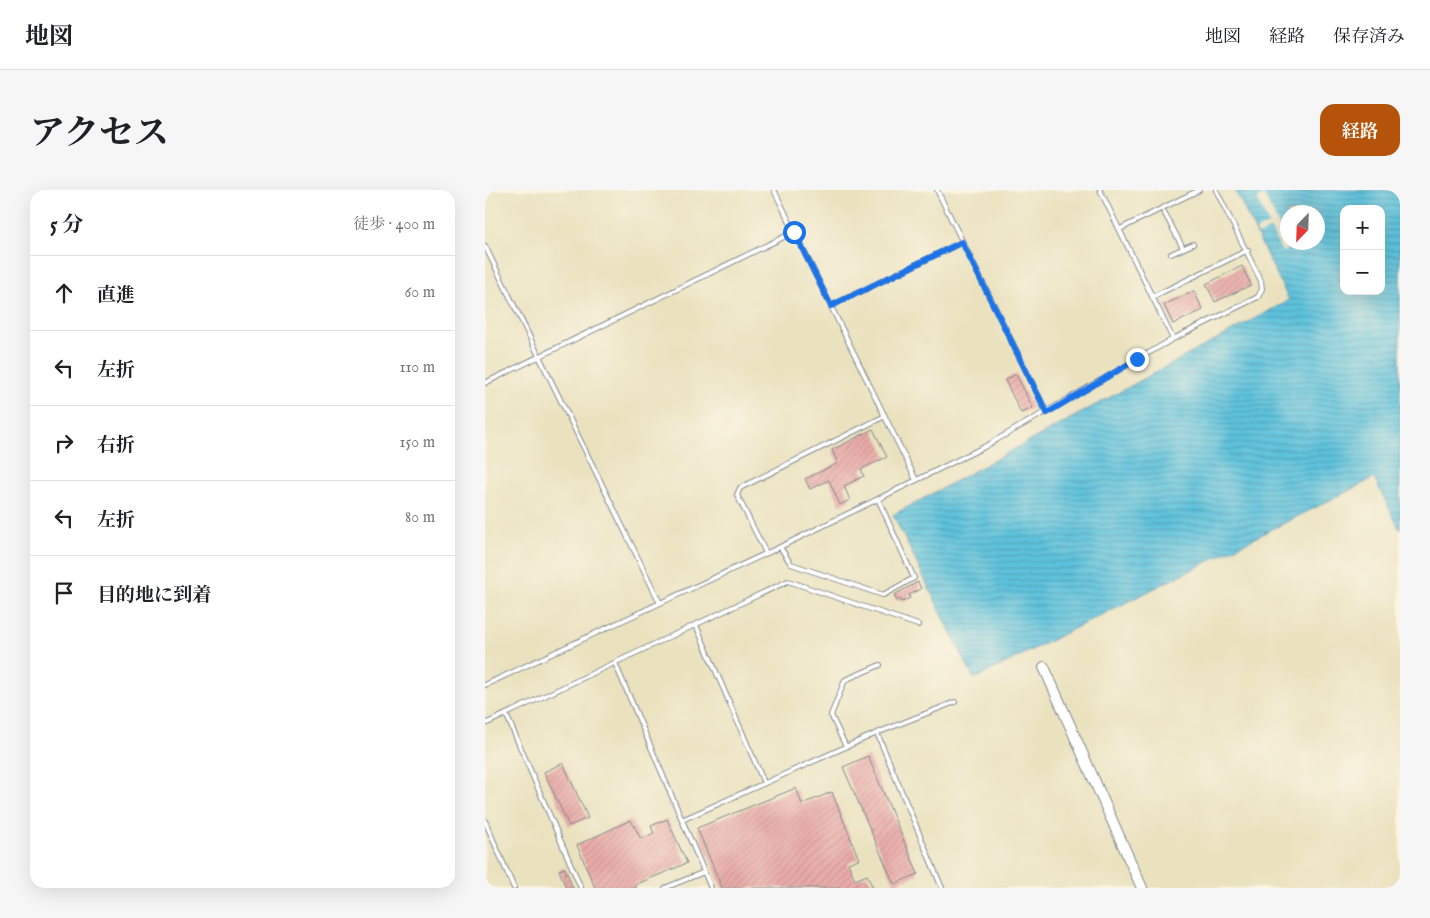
<!DOCTYPE html>
<html lang="ja">
<head>
<meta charset="utf-8">
<style>
	:root { --surface:#fff; --page:#f6f6f6; --text:#202124; --muted:#757577; --line:#e0e0e0; --accent:#b45309 }
	body { margin:0; font-family:"IM FELL English","Noto Serif JP",serif; background:var(--page); color:var(--text) }
	.controls { position:absolute; right:15px; top:15px; display:grid; overflow:hidden; border-radius:10px; box-shadow:0 5px 20px #0002 }
	.controls button { width:45px; height:45px; display:grid; place-items:center; padding:0; border:0; border-bottom:1px solid var(--line); background:var(--surface); color:var(--text); font:25px sans-serif }
	.compass { position:absolute; left:795px; top:15px; width:45px; height:45px; border-radius:50%; background:var(--surface); box-shadow:0 5px 20px #0002; rotate:203deg }
	.stop { position:absolute; width:15px; height:15px; margin:-11px; border:4px solid #1a73e8; border-radius:50%; background:#fff }
	.stop.end { background:#1a73e8; border-color:#fff; box-shadow:0 1px 5px #0008 }
	.list { margin:0; padding:0; list-style:none }
	h2 { display:flex; justify-content:space-between; align-items:center; height:65px; margin:0; padding:0 20px; font-size:21px }
	h2 small { font-size:16px; font-weight:400; color:var(--muted) }
	.list li { display:grid; grid-template-columns:32px 1fr auto; gap:15px; align-items:center; box-sizing:border-box; height:75px; padding:0 20px; border-top:1px solid var(--line) }
	.list b { display:block; font-size:19px; white-space:nowrap }
	.list em { font-size:16px; font-style:normal; color:var(--muted) }
	.icon { flex:none; width:28px; height:28px; fill:none; stroke:currentColor; stroke-width:2; stroke-linecap:round; stroke-linejoin:round }
	.map { position:relative; flex:none; width:915px; height:698px; overflow:hidden; border-radius:15px }
	header { display:flex; align-items:center; gap:30px; box-sizing:border-box; height:70px; padding:0 25px; background:var(--surface); border-bottom:1px solid var(--line) }
	header strong { font-size:24px }
	nav { display:flex; gap:28px; margin-inline-start:auto; font-size:18px }
	.intro { display:flex; align-items:center; justify-content:space-between; box-sizing:border-box; height:120px; padding:0 30px }
	h1 { margin:0; font-size:35px }
	.button { padding:12px 22px; border-radius:15px; background:var(--accent); color:#fff; font-size:18px; font-weight:700 }
	main { display:flex; gap:30px; padding:0 30px }
	aside { flex:1; background:var(--surface); border-radius:15px; box-shadow:0 5px 20px #0002 }
	.map>svg:first-child { display:block }
</style>
</head>
<body>
<header>
<strong>地図</strong>
<nav><a>地図</a><a>経路</a><a>保存済み</a></nav>
</header>
<div class="intro"><h1>アクセス</h1><a class="button">経路</a></div>
<main>
<aside>
<h2>5 分<small>徒歩 · 400 m</small></h2>
<ul class="list">
<li><svg class="icon" aria-label="ahead" viewBox="0 0 24 24"><path d="M12 20V5M6 11l6-6 6 6"/></svg><div><b>直進</b></div><em>60 m</em></li>
<li><svg class="icon" aria-label="left" viewBox="0 0 24 24"><path d="M17 20v-9H6M10 6l-5 5 5 5"/></svg><div><b>左折</b></div><em>110 m</em></li>
<li><svg class="icon" aria-label="right" viewBox="0 0 24 24"><path d="M7 20v-9h11M14 6l5 5-5 5"/></svg><div><b>右折</b></div><em>150 m</em></li>
<li><svg class="icon" aria-label="left" viewBox="0 0 24 24"><path d="M17 20v-9H6M10 6l-5 5 5 5"/></svg><div><b>左折</b></div><em>80 m</em></li>
<li><svg class="icon" aria-label="arrive" viewBox="0 0 24 24"><path d="M6 21V4h12l-3 4 3 4H6"/></svg><div><b>目的地に到着</b></div></li>
</ul>
</aside>
<div class="map">
<svg width="915" height="698" viewBox="0 0 915 698">
	<defs>
		<pattern id="water-rules" width="6" height="5" patternUnits="userSpaceOnUse" patternTransform="scale(1.25)"><rect width="6" height="5" fill="#5ec2dc"/><path d="M0 2.5h6" fill="none" stroke="#4d9eb6"/></pattern>
		<pattern id="building-hatch" width="6" height="6" patternUnits="userSpaceOnUse" patternTransform="scale(1.25)"><rect width="6" height="6" fill="#e9aba8"/><path d="M-1 1l2-2M0 6l6-6M5 7l2-2" fill="none" stroke="#c79393"/></pattern>
	</defs>
	<rect width="100%" height="100%" fill="#fcf5e5"/>
	<filter id="ink" filterUnits="userSpaceOnUse"><feTurbulence type="fractalNoise" baseFrequency=".02" numOctaves="2"/><feDisplacementMap in="SourceGraphic" scale="10" xChannelSelector="R" yChannelSelector="G"/><feConvolveMatrix kernelMatrix="1 2 1 2 8 2 1 2 1" color-interpolation-filters="sRGB"/></filter>
	<filter id="wash" filterUnits="userSpaceOnUse"><feTurbulence type="fractalNoise" baseFrequency=".0096" numOctaves="4" result="noise"/><feDisplacementMap in="SourceGraphic" scale="20" xChannelSelector="R" yChannelSelector="G"/><feGaussianBlur stdDeviation="1.12" result="paint"/><feColorMatrix in="noise" values="0 0 0 0 0 0 0 0 0 0 0 0 0 0 0 0 0 1.4 0 .05"/><feComposite in="paint" operator="in"/></filter>
	<g filter="url(#wash)">
		<rect width="100%" height="100%" fill="#eae2bf"/>
		<path fill="url(#water-rules)" stroke="#3c789d" fill-rule="evenodd" d="M 750,0 L 915,0 L 915,340 L 889,288 L 489,489 L 408,325 L 804,110 ZM 859,19 L 896,19 L 896,101 L 859,101 ZM 802,22 L 832,22 L 832,52 L 802,52 Z"/>
		<path fill="#eae2bf" d="M 779,5 L 805,58 L 797,62 L 786,39 L 773,45 L 771,40 L 784,34 L 772,8 Z"/>
		<g id="blocks">
			<path fill="url(#building-hatch)" d="M 757,76 L 766,95 L 730,112 L 721,94 Z
				M 709,101 L 718,120 L 688,134 L 679,115 Z
				M 531,184 L 548,218 L 536,223 L 520,190 Z
				M 388,239 L 402,267 L 376,279 L 379,286 L 359,296 L 365,310 L 355,315 L 344,290 L 325,299 L 320,289 L 353,273 L 347,260 Z
				M 433,392 L 436,399 L 424,405 L 425,408 L 417,412 L 415,409 L 412,411 L 409,405 Z
				M 383,566 L 433,684 L 409,694 L 358,577 Z
				M 78,573 L 103,628 L 84,636 L 59,582 Z
				M 311,598 L 317,614 L 347,602 L 374,669 L 363,673 L 370,690 L 382,685 L 388,698 L 237,698 L 212,638 Z
				M 182,629 L 202,673 L 150,695 L 151,698 L 110,698 L 92,655 L 146,630 L 156,649 L 169,643 L 166,636 Z
				M 80,678 L 88,698 L 81,698 L 74,680 Z"/>
		</g>
	</g>
	<g filter="url(#ink)">
		<use href="#blocks" fill-opacity="0" stroke="#82888e" stroke-width="1"/>
		<g fill="none" stroke-linecap="round" stroke-linejoin="round">
			<g stroke="#82888e" stroke-width="6">
				<path id="service" d="M 289,0 L 431,290
					M 452,0 L 562,223
					M 615,0 L 688,149
					M 677,18 L 698,58
					M 635,39 L 714,0
					M 0,56 L 175,413
					M 686,64 L 708,54
					M 667,107 L 763,60
					M 346,116 L 477,52
					M 0,193 L 309,42
					M 295,357 L 306,374 L 398,405 L 429,388 L 393,309
					M 281,363 L 252,305 L 255,298 L 400,226
					M 211,435 L 279,593
					M 130,473 L 226,698
					M 0,495 L 295,357 L 499,257 L 688,149 L 773,107 L 777,99 L 776,91 L 731,0
					M 21,524 L 96,698
					M 0,534 L 303,391 L 433,435
					M 392,543 L 457,698
					M 361,557 L 346,525 L 360,490 L 395,475
					M 197,630 L 392,543 L 470,512
					M 0,631 L 29,698
					M 180,698 L 219,682"/>
			</g>
			<g stroke="#82888e" stroke-width="12">
				<path id="tertiary" d="M 559,477 L 657,698"/>
			</g>
			<use href="#service" stroke="#fff" stroke-width="4"/>
			<use href="#tertiary" stroke="#fff" stroke-width="10"/>
		</g>
	</g>
	<g fill="none" stroke-linecap="round" stroke-linejoin="round" filter="url(#ink)">
		<path stroke="#1a73e8" stroke-width="6" d="M 309,42 L 346,116 L 477,52 L 562,223 L 652,169"/>
	</g>
</svg>
<div class="controls">
<button>+</button>
<button>−</button>
</div>
<svg class="compass" viewBox="-18 -18 36 36"><path d="M0-13l5 13h-10z" fill="#e53935"/><path d="M0 13l5-13h-10z" fill="#757577"/></svg>
<div class="stop" style="left:309px;top:42px"></div>
<div class="stop end" style="left:652px;top:169px"></div>
</div>
</main>
</body>
</html>
